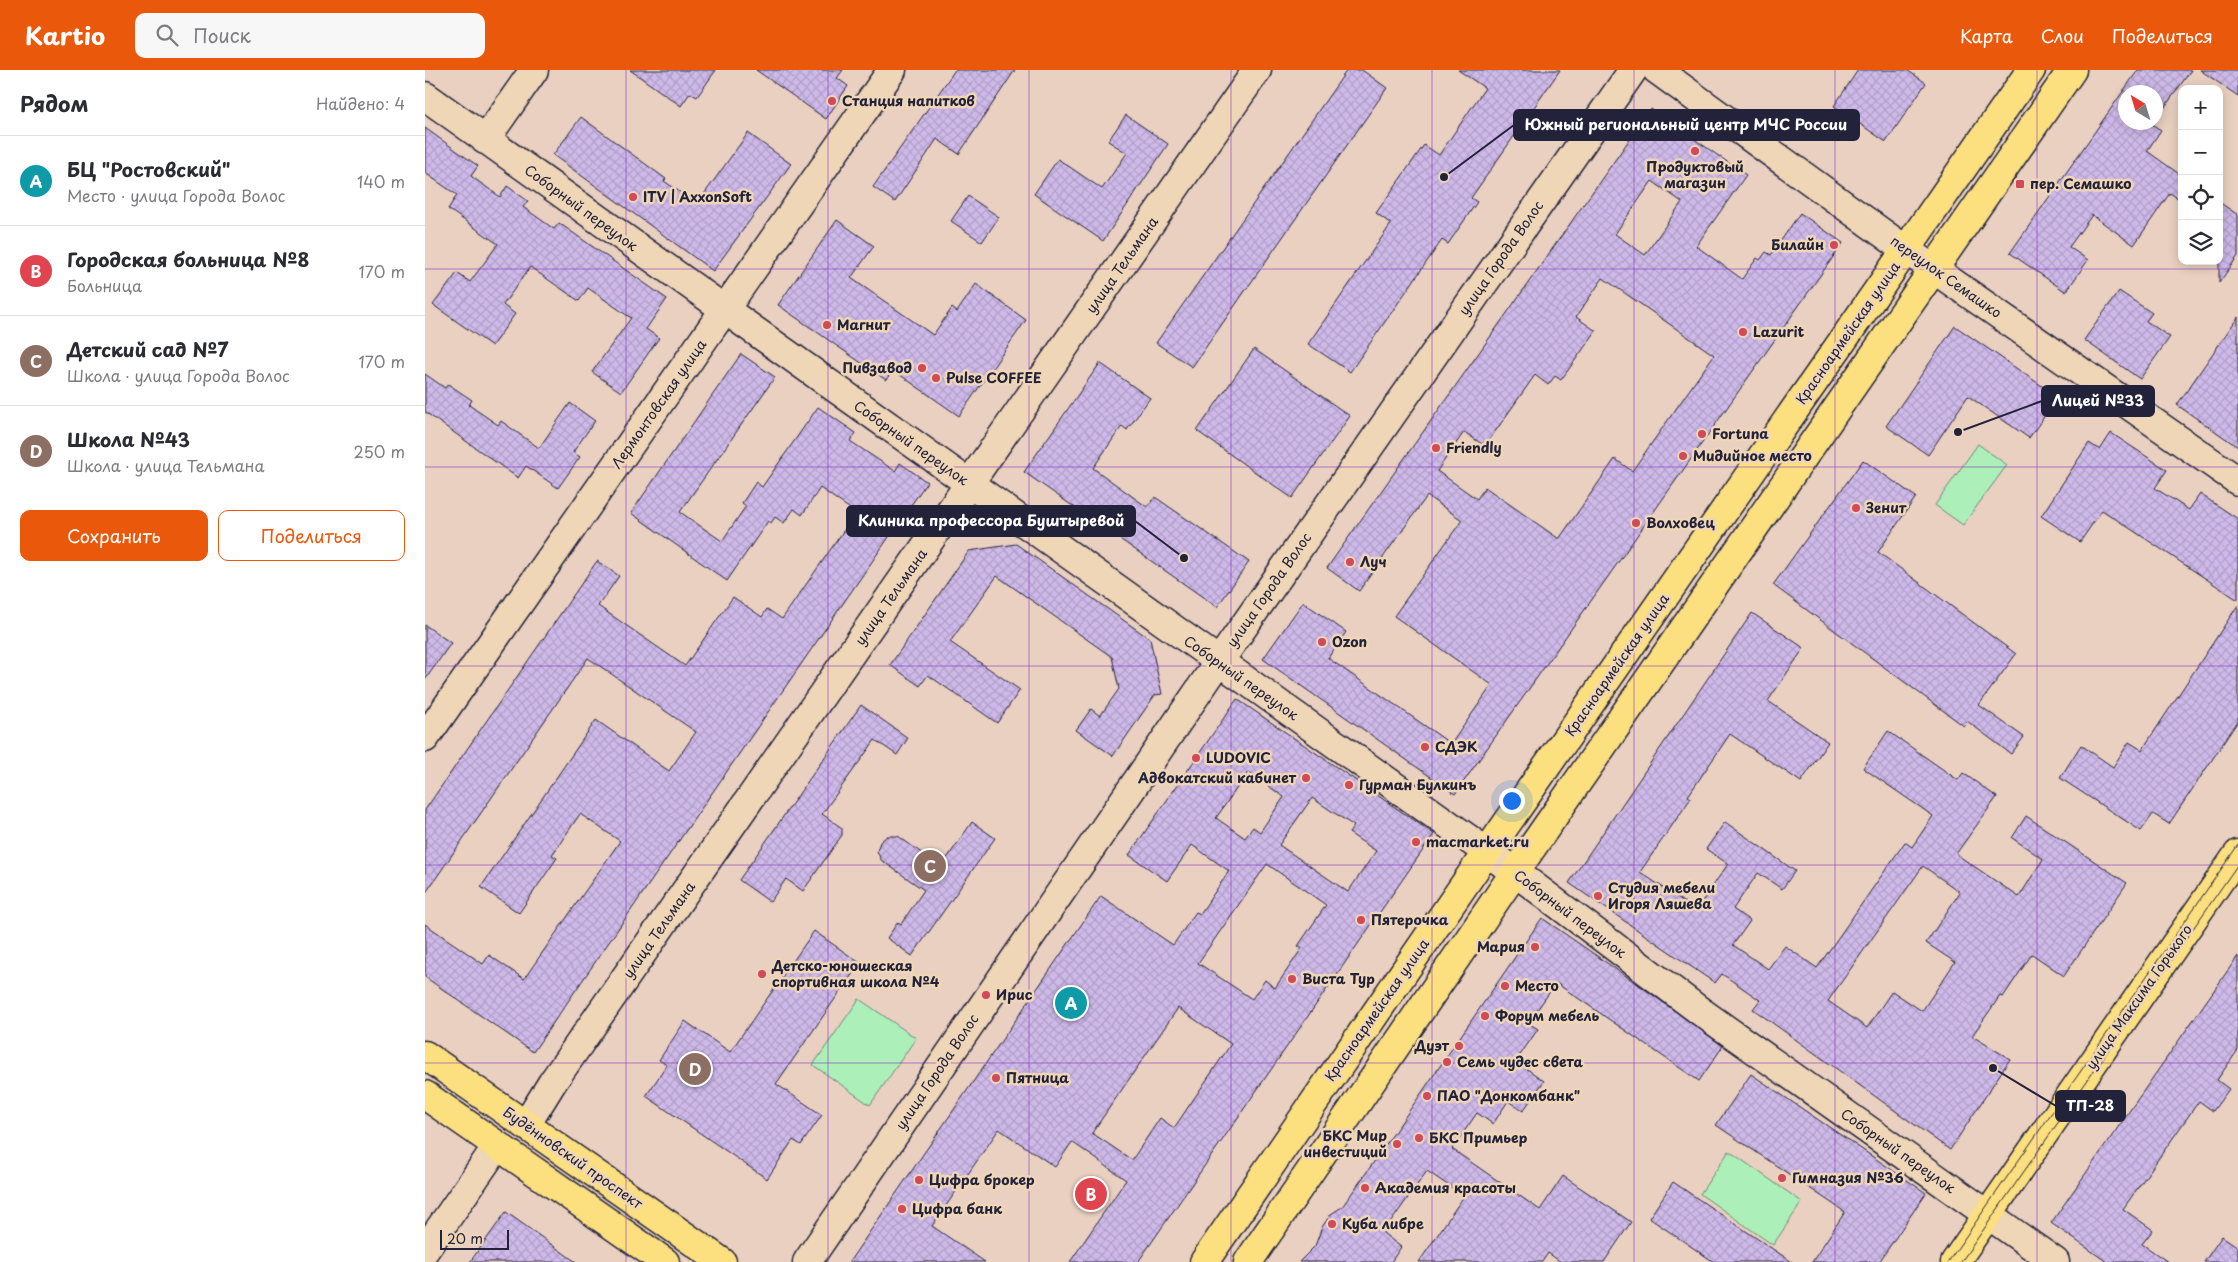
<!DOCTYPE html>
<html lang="ru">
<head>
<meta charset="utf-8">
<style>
	:root { --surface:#fff; --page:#f7f7f7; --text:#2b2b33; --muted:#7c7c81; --line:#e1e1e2; --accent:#ea580c }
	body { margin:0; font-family:"Playpen Sans",sans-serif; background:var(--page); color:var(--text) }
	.controls { position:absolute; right:15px; top:15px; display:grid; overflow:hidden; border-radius:10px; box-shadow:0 2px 12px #0003 }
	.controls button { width:45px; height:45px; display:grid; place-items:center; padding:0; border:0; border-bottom:1px solid var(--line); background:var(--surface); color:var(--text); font:25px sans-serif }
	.compass { position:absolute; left:1693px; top:15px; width:45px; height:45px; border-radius:50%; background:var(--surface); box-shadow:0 2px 12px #0003; rotate:322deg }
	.scale { position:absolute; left:15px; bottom:12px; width:69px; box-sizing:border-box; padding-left:5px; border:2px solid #22223b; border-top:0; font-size:14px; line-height:18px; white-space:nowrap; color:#22223b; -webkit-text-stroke:4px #efd6b7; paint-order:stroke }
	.you { position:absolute; left:1086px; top:730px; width:18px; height:18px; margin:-12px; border:4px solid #fff; border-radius:50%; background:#1a73e8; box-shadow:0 0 0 8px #1a73e833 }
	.badge { display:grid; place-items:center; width:32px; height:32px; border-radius:50%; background:var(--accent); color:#fff; font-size:16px; font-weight:700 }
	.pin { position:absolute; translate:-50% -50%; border:2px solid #fff; box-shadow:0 1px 5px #0006 }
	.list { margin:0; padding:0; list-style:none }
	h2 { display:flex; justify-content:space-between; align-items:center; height:65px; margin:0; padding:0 20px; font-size:21px }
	h2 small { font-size:16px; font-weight:400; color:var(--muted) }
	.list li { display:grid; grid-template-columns:32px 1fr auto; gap:15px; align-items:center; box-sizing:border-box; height:90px; padding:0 20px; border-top:1px solid var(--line) }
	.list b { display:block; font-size:19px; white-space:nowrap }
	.list p { margin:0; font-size:16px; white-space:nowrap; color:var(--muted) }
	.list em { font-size:16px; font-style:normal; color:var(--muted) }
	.actions { display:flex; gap:10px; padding:15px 20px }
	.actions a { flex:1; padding:11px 0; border:1px solid var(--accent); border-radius:10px; text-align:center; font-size:18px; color:var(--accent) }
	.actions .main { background:var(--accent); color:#fff }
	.icon { flex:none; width:28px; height:28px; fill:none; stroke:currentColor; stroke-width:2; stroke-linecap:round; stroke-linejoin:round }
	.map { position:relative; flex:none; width:1813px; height:1192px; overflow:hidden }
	header { display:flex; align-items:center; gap:30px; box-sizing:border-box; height:70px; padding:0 25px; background:var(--accent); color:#fff }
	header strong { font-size:24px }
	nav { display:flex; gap:28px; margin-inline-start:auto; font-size:18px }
	.search { width:350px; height:45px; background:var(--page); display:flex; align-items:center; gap:12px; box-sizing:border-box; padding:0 18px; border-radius:10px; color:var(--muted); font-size:19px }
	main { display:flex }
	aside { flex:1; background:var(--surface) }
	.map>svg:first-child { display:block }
</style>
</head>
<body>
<header>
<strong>Kartio</strong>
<div class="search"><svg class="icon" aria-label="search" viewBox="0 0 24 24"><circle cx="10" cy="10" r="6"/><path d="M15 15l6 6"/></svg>Поиск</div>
<nav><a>Карта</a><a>Слои</a><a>Поделиться</a></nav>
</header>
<main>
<aside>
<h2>Рядом<small>Найдено: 4</small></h2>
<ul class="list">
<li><span class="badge" style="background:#0f9aa8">A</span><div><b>БЦ &quot;Ростовский&quot;</b><p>Место · улица Города Волос</p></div><em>140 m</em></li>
<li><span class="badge" style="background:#e0444e">B</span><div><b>Городская больница №8</b><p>Больница</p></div><em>170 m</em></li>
<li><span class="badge" style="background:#8d6e63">C</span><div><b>Детский сад №7</b><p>Школа · улица Города Волос</p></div><em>170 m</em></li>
<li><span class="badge" style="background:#8d6e63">D</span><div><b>Школа №43</b><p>Школа · улица Тельмана</p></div><em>250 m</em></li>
</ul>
<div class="actions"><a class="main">Сохранить</a><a>Поделиться</a></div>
</aside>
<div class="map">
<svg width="1813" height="1192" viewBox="0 0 1813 1192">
	<defs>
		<pattern id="building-cross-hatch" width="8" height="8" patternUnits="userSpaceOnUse" patternTransform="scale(1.25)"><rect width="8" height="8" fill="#cfb9e9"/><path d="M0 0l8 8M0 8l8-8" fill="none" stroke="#b19fc9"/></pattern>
	</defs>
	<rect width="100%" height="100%" fill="#e9d0c1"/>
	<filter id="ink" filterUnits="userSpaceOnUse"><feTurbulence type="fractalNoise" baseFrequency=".02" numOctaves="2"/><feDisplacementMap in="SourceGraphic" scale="10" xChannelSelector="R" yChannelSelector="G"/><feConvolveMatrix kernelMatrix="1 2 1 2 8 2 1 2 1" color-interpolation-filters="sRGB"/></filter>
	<g filter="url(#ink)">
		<path fill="#adefb8" stroke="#68887a" d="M 1553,374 L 1582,395 L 1538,455 L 1510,435 Z
			M 434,929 L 491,968 L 445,1035 L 388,995 Z
			M 1304,1081 L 1377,1132 L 1348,1175 L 1275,1124 Z"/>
		<path fill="url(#building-cross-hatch)" stroke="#22223b" fill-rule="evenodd" d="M 205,0 L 291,0 L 272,27 L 265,23 L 256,36 Z
			M 331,0 L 418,0 L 412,8 L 423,16 L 401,49 Z
			M 530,0 L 590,0 L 534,84 L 512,69 L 470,132 L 448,117 Z
			M 922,0 L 937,0 L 962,18 L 767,297 L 731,273 Z
			M 1033,0 L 1135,0 L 1046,128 L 1052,132 L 1023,174 L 1017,170 L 925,302 L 883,274 L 966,154 L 951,143 L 999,75 L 1014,85 L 1060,18 Z
			M 1433,0 L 1482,0 L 1501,13 L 1461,72 L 1409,36 Z
			M 1713,0 L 1766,0 L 1730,51 L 1730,22 L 1700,22 L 1700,52 L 1730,52 L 1728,55 L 1736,60 L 1722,81 L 1757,106 L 1757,131 L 1745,123 L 1709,175 L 1667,145 L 1644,177 L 1663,190 L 1641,222 L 1585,183 Z
			M 1775,0 L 1813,0 L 1813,26 Z
			M 1226,39 L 1321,105 L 1271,176 L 1317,209 L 1332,188 L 1335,190 L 1341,182 L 1346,185 L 1375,143 L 1418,173 L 1030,724 L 838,589 L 878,532 L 921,562 L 903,588 L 1026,674 L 1067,615 L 969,546 L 1037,450 L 1002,426 L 934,521 L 902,498 ZM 1227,111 L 1257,132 L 1220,185 L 1190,164 ZM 1178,208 L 1289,285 L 1207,401 L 1190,389 L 1134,469 L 1060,417 L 1052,429 L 1012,401 L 1039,362 L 1060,376 L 1110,305 L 1123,315 L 1130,306 L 1136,310 L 1171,261 L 1151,247 Z
			M 701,45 L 743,74 L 678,171 L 609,124 L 633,89 L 677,119 L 702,83 L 683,71 Z
			M 156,47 L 241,109 L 239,111 L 272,134 L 323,63 L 366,94 L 288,201 L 128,85 Z
			M 0,58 L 53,96 L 46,106 L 75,127 L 82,116 L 103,131 L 98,137 L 129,159 L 134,153 L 242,229 L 221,259 L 234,268 L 196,322 L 167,302 L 206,248 L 163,218 L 154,231 L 105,197 L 78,235 L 90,244 L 67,276 L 8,235 L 32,203 L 45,212 L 73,174 L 23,139 L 32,125 L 0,103 Z
			M 543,126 L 574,147 L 557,172 L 526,151 Z
			M 1794,132 L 1813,145 L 1813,186 L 1794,213 Z
			M 412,150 L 449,176 L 426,208 L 508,265 L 527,238 L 532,242 L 551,214 L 601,250 L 534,346 L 468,300 L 461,310 L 353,235 Z
			M 1694,221 L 1727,243 L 1721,251 L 1745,267 L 1715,309 L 1659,270 Z
			M 1813,247 L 1813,377 L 1752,335 Z
			M 1530,256 L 1633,327 L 1604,368 L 1543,326 L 1503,385 L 1461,356 Z
			M 829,279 L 925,346 L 867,428 L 772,361 Z
			M 316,284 L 350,307 L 255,442 L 297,471 L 321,436 L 317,433 L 331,412 L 337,417 L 393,337 L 431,363 L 425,371 L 470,401 L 475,393 L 502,412 L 108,982 L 0,907 L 0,854 L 58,894 L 64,885 L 99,909 L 195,771 L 155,744 L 127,785 L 132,788 L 94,843 L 56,817 L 171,650 L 244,701 L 271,662 L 163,588 L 0,824 L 0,740 L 172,491 L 194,506 L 173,536 L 260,596 L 308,527 L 337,547 L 342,539 L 357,549 L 431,443 L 395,418 L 377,445 L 369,439 L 359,453 L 350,447 L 346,453 L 343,451 L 302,511 L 206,443 Z
			M 675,293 L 725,328 L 702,360 L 697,356 L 668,398 L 722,437 L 730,427 L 824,492 L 792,537 L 599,402 Z
			M 0,304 L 20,318 L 23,314 L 47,330 L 44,335 L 73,355 L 76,351 L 114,378 L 145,333 L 170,351 L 148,382 L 155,387 L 133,418 L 101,396 L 93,408 L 0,342 Z
			M 1686,363 L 1742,400 L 1730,418 L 1764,440 L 1775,424 L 1813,449 L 1813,530 L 1677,440 L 1655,472 L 1616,446 L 1664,373 L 1675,380 Z
			M 1438,390 L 1491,427 L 1453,482 L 1591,584 L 1554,635 L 1599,667 L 1586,684 L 1542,651 L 1539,656 L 1348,515 Z
			M 591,474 L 725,569 L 737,624 L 730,625 L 688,686 L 651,660 L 666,639 L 675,646 L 694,619 L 687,587 L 572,506 L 525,572 L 595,620 L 572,653 L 503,605 L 495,616 L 465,595 L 544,481 Z
			M 1813,535 L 1813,651 L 1744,754 L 1728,744 L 1716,761 L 1635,708 L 1656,675 L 1688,697 L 1704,672 L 1717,680 Z
			M 1327,543 L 1379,578 L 1343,631 L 1403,672 L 1376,712 L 1305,664 L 1263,726 L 1266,728 L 1215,802 L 1271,840 L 1303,794 L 1281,779 L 1300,752 L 1370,801 L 1357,819 L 1333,803 L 1308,839 L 1325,851 L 1308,875 L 1343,899 L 1360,876 L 1392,898 L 1480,772 L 1487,777 L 1508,746 L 1438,698 L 1463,661 L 1533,710 L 1538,703 L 1572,727 L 1531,784 L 1594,827 L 1618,789 L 1587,768 L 1601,746 L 1702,813 L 1639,906 L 1607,884 L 1578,927 L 1575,926 L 1547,966 L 1585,989 L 1525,1080 L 1328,939 L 1335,930 L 1297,904 L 1290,913 L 1144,813 ZM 1498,796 L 1535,822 L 1501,873 L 1530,892 L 1497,941 L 1467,921 L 1442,958 L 1403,931 Z
			M 0,555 L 26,573 L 0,610 Z
			M 812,629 L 1009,764 L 713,1192 L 645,1192 L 701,1110 L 647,1072 L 630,1097 L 574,1059 L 507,1156 L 560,1192 L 424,1192 L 676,826 L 748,875 L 771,842 L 775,844 L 804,801 L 767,775 L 742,811 L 704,785 ZM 823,702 L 859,727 L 835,762 L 828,757 L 820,768 L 791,748 ZM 887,728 L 929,756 L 924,763 L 951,781 L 923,822 L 854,775 ZM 842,794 L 901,835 L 873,876 L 877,878 L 850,918 L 840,910 L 827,929 L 773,893 ZM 753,938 L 806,974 L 749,1058 L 735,1048 L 707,1090 L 667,1063 Z
			M 436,635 L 483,668 L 472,685 L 450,670 L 397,744 L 417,758 L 417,765 L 378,821 L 361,809 L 345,832 L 314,810 Z
			M 547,752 L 570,768 L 487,886 L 462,868 L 473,852 L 476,854 L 499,820 L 456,790 L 452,781 L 455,772 L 462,766 L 473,766 L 516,797 Z
			M 1117,848 L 1221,920 L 1298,976 L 1274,1011 L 1131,913 L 1103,953 L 1113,959 L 1091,991 L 1119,1011 L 1098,1041 L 1083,1031 L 1068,1054 L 1052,1043 L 1027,1079 L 1115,1140 L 1138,1106 L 1206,1152 L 1179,1192 L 1136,1192 L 1123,1183 L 1117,1192 L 994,1192 L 1039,1126 L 1002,1101 L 958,1163 L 976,1177 L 966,1192 L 874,1192 L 890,1176 L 897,1157 L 906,1144 L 917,1137 L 951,1089 Z
			M 389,861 L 435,893 L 351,1014 L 397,1045 L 376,1075 L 368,1070 L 342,1109 L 221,1026 L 242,995 L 234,990 L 260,951 L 305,982 Z
			M 1813,886 L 1813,980 L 1792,1010 L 1804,1019 L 1788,1041 L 1774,1031 L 1698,1139 L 1728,1160 L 1717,1174 L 1743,1192 L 1682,1192 L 1626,1153 Z
			M 1326,1004 L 1501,1123 L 1454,1192 L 1387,1192 L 1420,1142 L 1291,1055 Z
			M 1248,1112 L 1367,1192 L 1289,1192 L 1224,1148 Z
			M 81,1142 L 151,1192 L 45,1192 Z
			M 1797,1166 L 1813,1177 L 1813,1192 L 1779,1192 Z"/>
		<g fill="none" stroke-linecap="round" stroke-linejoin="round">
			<g stroke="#22223b" stroke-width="31">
				<path id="minor" d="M 1232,0 L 1481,180 L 1813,411
					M 0,26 L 1090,802 L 1275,941 L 1630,1192
					M 60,70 L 109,0
					M 0,668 L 467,0
					M 101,1055 L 127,1013 L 832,0
					M 0,1180 L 72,1076
					M 382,1192 L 784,606 L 1208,0"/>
			</g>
			<g stroke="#22223b" stroke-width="31">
				<path id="major" d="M 0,985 L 297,1192
					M 0,1025 L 240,1192
					M 779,1192 L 1048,802 L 1606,0
					M 823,1192 L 1090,802 L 1647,0
					M 1530,1192 L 1813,784"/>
			</g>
			<use href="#minor" stroke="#efd6b7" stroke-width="28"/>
			<use href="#major" stroke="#fce080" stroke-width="28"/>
			<path stroke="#22223b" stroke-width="1" d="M 1523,1192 L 1813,775
				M 1536,1192 L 1813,794"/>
		</g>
	</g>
	<path fill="none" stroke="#7b2cbf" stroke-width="1" stroke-opacity="0.55" d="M 201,0 L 201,1192M 403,0 L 403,1192M 604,0 L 604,1192M 806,0 L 806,1192M 1007,0 L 1007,1192M 1209,0 L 1209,1192M 1410,0 L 1410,1192M 1612,0 L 1612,1192M 0,199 L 1813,199M 0,397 L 1813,397M 0,596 L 1813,596M 0,795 L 1813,795M 0,993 L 1813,993"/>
	<g fill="#d1495b" stroke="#efd6b7" stroke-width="2">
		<circle cx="407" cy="31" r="5"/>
		<circle cx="1270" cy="81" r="5"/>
		<rect x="1590" y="109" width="10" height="10" rx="2.5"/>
		<circle cx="208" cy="127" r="5"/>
		<circle cx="1409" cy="175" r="5"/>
		<circle cx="402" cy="255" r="5"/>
		<circle cx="1318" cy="262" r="5"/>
		<circle cx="497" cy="298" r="5"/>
		<circle cx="511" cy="308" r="5"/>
		<circle cx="1277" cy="364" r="5"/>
		<circle cx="1011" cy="378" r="5"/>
		<circle cx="1258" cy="386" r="5"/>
		<circle cx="1431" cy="438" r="5"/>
		<circle cx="1211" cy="453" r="5"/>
		<circle cx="925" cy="492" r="5"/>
		<circle cx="897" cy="572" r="5"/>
		<circle cx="1000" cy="677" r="5"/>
		<circle cx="771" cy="688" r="5"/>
		<circle cx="881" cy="708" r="5"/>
		<circle cx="924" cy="715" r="5"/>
		<circle cx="991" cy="772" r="5"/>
		<circle cx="1173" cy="826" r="5"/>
		<circle cx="936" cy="850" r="5"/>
		<circle cx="1110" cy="877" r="5"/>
		<circle cx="337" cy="904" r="5"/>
		<circle cx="867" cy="909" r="5"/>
		<circle cx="1080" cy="916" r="5"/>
		<circle cx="561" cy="925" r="5"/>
		<circle cx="1060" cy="946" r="5"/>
		<circle cx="1034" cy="976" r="5"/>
		<circle cx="1022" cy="992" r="5"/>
		<circle cx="571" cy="1008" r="5"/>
		<circle cx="1002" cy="1026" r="5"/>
		<circle cx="994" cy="1068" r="5"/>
		<circle cx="972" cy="1074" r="5"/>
		<circle cx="1357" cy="1108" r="5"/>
		<circle cx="494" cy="1110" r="5"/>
		<circle cx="940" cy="1118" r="5"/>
		<circle cx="477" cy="1139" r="5"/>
		<circle cx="907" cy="1154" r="5"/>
	</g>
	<g text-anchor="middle" stroke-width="5" stroke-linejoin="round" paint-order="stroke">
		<g font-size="14" font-weight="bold" fill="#22223b" stroke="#efd6b7" text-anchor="start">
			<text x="417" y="36">Станция напитков</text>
			<text x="1270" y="102" text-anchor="middle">Продуктовый<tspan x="1270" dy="16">магазин</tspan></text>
			<text x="1605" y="119">пер. Семашко</text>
			<text x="218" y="132">ITV | AxxonSoft</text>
			<text x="1399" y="180" text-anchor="end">Билайн</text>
			<text x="412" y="260">Магнит</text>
			<text x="1328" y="267">Lazurit</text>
			<text x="487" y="303" text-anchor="end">Пивзавод</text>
			<text x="521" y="313">Pulse COFFEE</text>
			<text x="1287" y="369">Fortuna</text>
			<text x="1021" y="383">Friendly</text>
			<text x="1268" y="391">Мидийное место</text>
			<text x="1441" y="443">Зенит</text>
			<text x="1221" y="458">Волховец</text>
			<text x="935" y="497">Луч</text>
			<text x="907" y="577">Ozon</text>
			<text x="1010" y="682">СДЭК</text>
			<text x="781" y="693">LUDOVIC</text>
			<text x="871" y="713" text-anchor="end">Адвокатский кабинет</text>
			<text x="934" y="720">Гурман Булкинъ</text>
			<text x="1001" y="777">macmarket.ru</text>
			<text x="1183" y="823">Студия мебели<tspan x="1183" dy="16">Игоря Ляшева</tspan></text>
			<text x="946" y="855">Пятерочка</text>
			<text x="1100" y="882" text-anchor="end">Мария</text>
			<text x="347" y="901">Детско-юношеская<tspan x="347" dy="16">спортивная школа №4</tspan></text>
			<text x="877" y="914">Виста Тур</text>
			<text x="1090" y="921">Место</text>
			<text x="571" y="930">Ирис</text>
			<text x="1070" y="951">Форум мебель</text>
			<text x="1024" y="981" text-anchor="end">Дуэт</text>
			<text x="1032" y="997">Семь чудес света</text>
			<text x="581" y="1013">Пятница</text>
			<text x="1012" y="1031">ПАО "Донкомбанк"</text>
			<text x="962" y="1071" text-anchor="end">БКС Мир<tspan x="962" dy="16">инвестиций</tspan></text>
			<text x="1004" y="1073">БКС Примьер</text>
			<text x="1367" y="1113">Гимназия №36</text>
			<text x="504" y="1115">Цифра брокер</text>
			<text x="950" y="1123">Академия красоты</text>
			<text x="487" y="1144">Цифра банк</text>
			<text x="917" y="1159">Куба либре</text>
		</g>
		<g font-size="14" fill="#22223b" stroke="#efd6b7">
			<text transform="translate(156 138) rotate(36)" y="5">Соборный переулок</text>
			<text transform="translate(1076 188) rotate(-55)" y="5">улица Города Волос</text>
			<text transform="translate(697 195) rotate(-55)" y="5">улица Тельмана</text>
			<text transform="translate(1521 207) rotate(35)" y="5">переулок Семашко</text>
			<text transform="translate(1423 263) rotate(-55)" y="5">Красноармейская улица</text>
			<text transform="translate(234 334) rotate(-55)" y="5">Лермонтовская улица</text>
			<text transform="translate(486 373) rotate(35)" y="5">Соборный переулок</text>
			<text transform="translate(844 520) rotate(-55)" y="5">улица Города Волос</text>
			<text transform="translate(466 527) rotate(-55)" y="5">улица Тельмана</text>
			<text transform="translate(1192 595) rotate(-55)" y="5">Красноармейская улица</text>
			<text transform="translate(816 608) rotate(35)" y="5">Соборный переулок</text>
			<text transform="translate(1145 844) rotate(37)" y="5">Соборный переулок</text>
			<text transform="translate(234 860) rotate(-55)" y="5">улица Тельмана</text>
			<text transform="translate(1714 927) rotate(-55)" y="5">улица Максима Горького</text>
			<text transform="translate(952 940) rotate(-55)" y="5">Красноармейская улица</text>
			<text transform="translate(512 1002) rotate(-56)" y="5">улица Города Волос</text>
			<text transform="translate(1473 1081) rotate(35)" y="5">Соборный переулок</text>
			<text transform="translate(148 1088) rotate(35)" y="5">Будённовский проспект</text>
		</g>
	</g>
	<path fill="none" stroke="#22223b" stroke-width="2" d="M1019 107L1089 55M1533 362L1617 331M759 488L710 451M1568 998L1631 1036"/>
	<g fill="#22223b" stroke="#efd6b7" stroke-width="2">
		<circle cx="1019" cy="107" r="5"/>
		<circle cx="1533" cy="362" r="5"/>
		<circle cx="759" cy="488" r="5"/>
		<circle cx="1568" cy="998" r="5"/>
	</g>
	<g fill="#22223b" stroke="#22223b" stroke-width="2">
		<rect x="1089" y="40" width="345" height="30" rx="5"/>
		<rect x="1617" y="316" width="112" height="30" rx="5"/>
		<rect x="422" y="436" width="288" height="30" rx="5"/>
		<rect x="1631" y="1021" width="69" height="30" rx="5"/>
	</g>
	<g font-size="15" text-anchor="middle" font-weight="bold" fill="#fff">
		<text x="1261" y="60">Южный региональный центр МЧС России</text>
		<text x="1673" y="336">Лицей №33</text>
		<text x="566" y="456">Клиника профессора Буштыревой</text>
		<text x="1665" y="1041">ТП-28</text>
	</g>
</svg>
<div class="controls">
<button>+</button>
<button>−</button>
<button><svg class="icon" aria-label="locate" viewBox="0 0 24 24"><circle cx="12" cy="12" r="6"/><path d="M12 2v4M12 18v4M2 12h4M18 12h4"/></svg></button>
<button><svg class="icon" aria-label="layers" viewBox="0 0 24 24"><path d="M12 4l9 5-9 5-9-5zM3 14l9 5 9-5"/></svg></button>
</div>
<svg class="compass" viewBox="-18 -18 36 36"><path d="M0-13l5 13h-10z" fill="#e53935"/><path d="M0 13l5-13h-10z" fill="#7c7c81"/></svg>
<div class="scale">20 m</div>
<div class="you"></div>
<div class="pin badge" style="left:646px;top:933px;background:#0f9aa8">A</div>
<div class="pin badge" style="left:666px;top:1124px;background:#e0444e">B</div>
<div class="pin badge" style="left:505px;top:796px;background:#8d6e63">C</div>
<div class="pin badge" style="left:270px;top:999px;background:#8d6e63">D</div>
</div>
</main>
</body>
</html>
